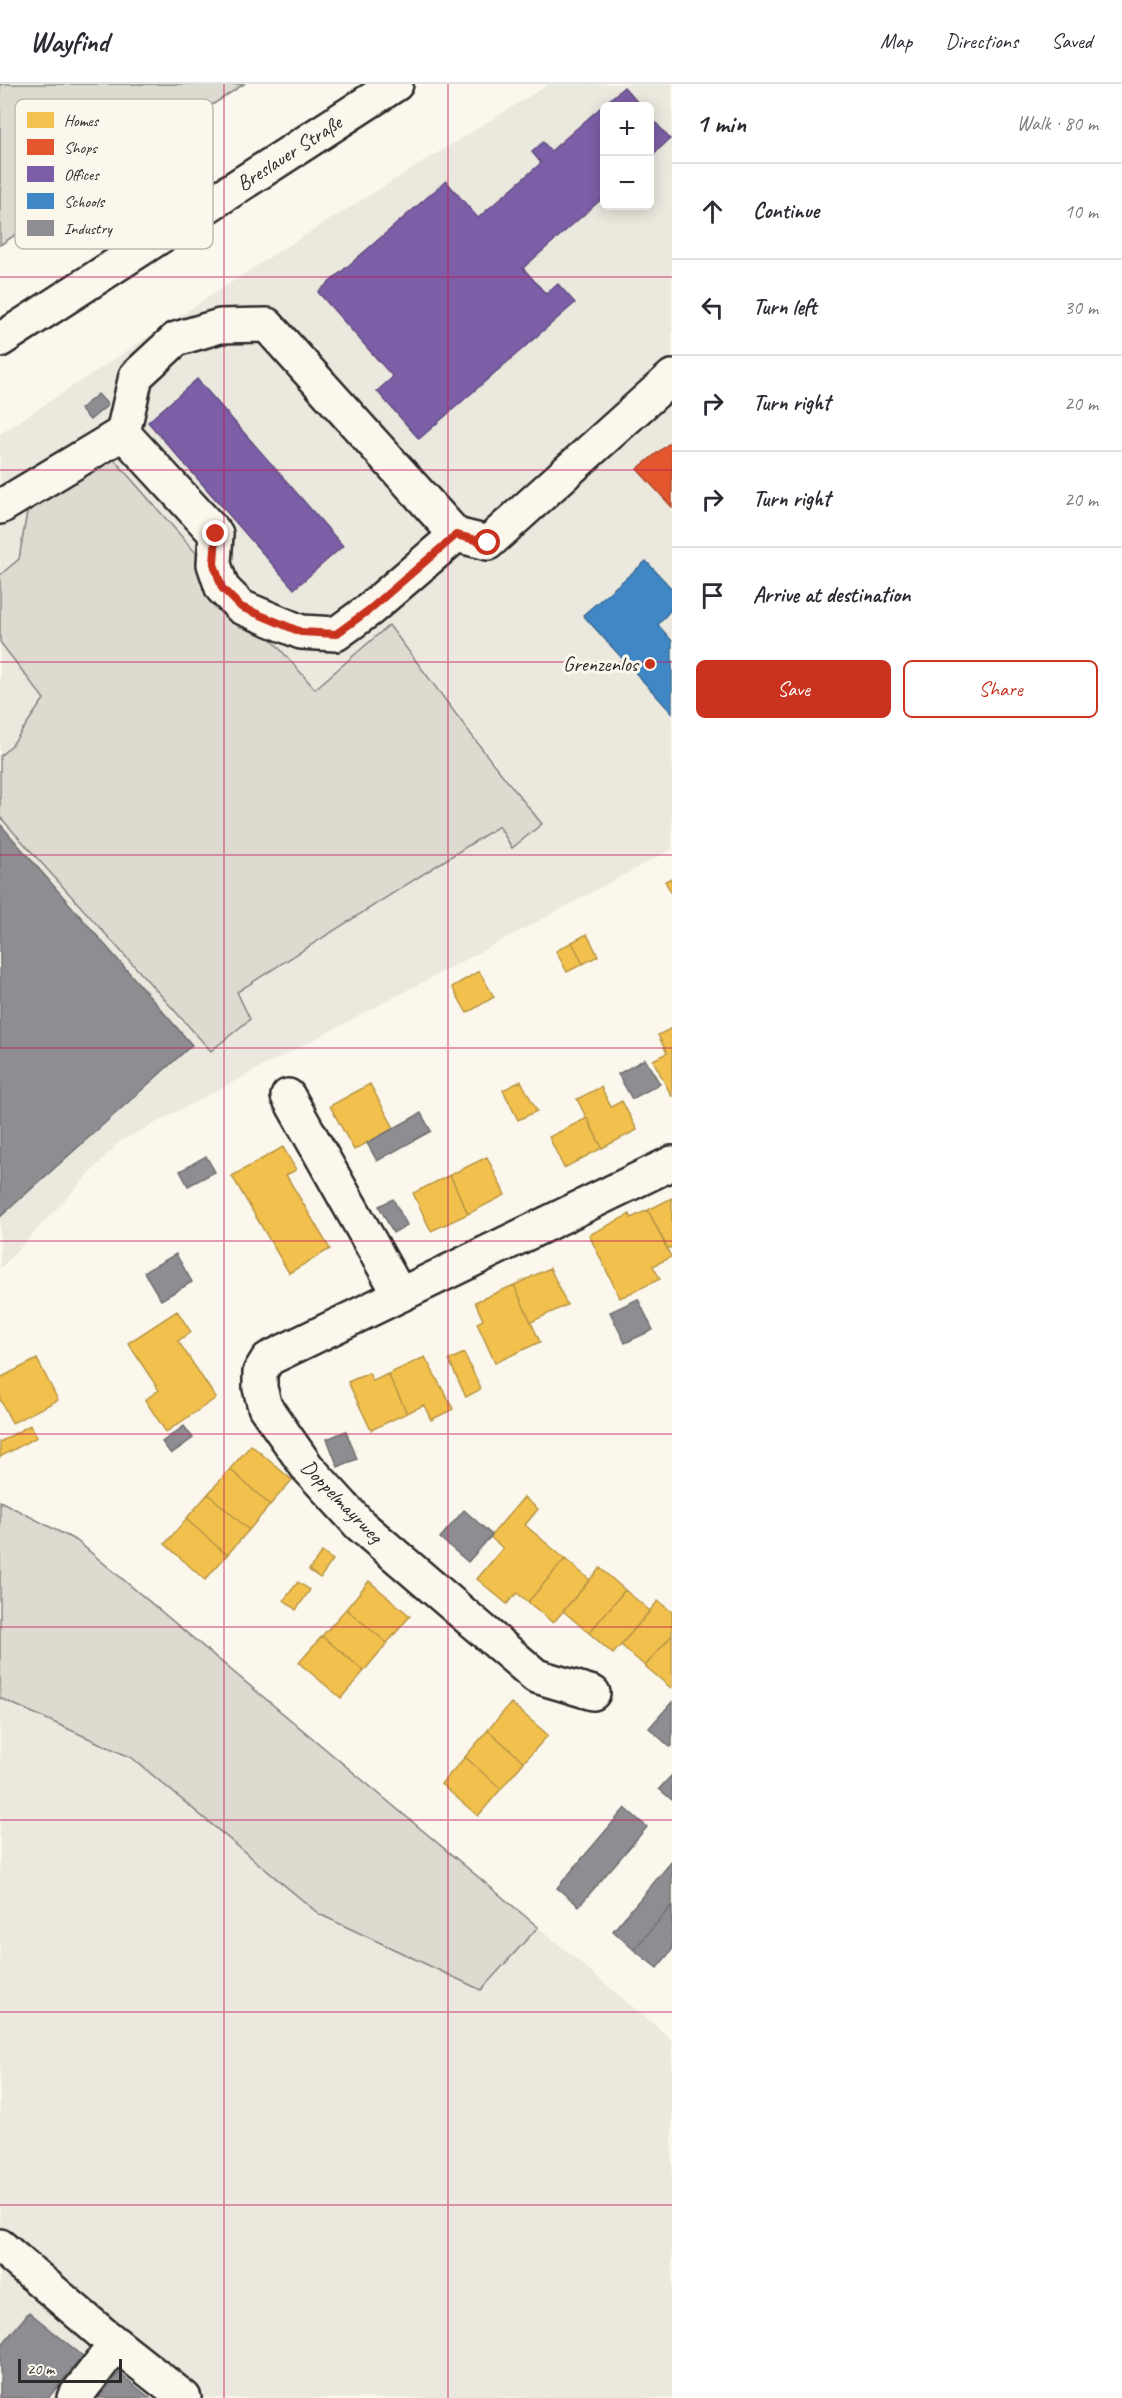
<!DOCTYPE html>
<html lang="en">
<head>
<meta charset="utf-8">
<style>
	:root { --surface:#fff; --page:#f2f2f3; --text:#2b2b33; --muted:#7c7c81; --line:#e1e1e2; --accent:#c8321e }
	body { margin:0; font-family:Caveat,sans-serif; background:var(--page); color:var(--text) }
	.controls { position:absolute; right:18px; top:18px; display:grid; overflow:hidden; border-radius:9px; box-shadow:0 3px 15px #0003 }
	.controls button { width:54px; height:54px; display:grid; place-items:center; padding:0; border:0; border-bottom:2px solid var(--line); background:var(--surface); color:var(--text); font:30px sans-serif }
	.scale { position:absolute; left:18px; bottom:15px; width:104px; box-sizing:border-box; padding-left:6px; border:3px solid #2b2b2b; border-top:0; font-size:16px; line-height:21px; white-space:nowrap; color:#2b2b2b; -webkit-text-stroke:4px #fbf7ec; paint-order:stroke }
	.stop { position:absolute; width:18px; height:18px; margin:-14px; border:4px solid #c8321e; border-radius:50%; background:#fff }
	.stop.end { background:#c8321e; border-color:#fff; box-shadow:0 2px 6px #0008 }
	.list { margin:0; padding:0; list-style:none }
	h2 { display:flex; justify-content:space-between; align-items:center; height:78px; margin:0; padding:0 24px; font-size:26px }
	h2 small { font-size:20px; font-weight:400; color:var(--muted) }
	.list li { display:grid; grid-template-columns:39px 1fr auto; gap:18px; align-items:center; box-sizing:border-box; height:96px; padding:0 24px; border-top:2px solid var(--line) }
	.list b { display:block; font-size:22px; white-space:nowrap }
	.list em { font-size:20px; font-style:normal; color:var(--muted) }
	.actions { display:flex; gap:12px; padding:18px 24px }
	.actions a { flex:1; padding:14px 0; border:2px solid var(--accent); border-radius:9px; text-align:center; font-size:21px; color:var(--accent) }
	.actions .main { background:var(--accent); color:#fff }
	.icon { flex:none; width:33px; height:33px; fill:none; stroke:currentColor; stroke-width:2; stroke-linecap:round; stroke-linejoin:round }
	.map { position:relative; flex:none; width:672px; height:2314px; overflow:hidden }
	header { display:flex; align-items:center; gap:36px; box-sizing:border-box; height:84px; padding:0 30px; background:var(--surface); border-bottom:2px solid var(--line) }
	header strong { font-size:28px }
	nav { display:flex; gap:33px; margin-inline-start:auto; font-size:21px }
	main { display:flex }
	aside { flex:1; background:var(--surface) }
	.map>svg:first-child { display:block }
</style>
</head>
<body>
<header>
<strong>Wayfind</strong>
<nav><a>Map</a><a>Directions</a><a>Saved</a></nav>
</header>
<main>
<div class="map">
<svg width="672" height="2314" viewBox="0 0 672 2314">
	<rect width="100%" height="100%" fill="#fbf7ec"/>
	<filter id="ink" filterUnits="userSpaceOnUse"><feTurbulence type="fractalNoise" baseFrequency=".0167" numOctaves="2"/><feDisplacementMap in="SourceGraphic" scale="12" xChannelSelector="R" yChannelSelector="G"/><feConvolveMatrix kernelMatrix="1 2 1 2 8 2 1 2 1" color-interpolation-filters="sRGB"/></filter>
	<g filter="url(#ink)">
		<path fill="#ebe8de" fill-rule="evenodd" d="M 549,0 L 672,0 L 672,765 L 520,847 L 119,1058 L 0,1185 L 0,733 L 211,966 L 250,935 L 237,908 L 499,742 L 542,740 L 389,541 L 315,605 L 111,372 L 27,428 L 19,475 L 0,491 L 0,350 L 273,171 ZM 604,22 L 650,22 L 650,122 L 604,122 Z
			M 0,558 L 45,615 L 12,661 L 0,672 Z
			M 0,1614 L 132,1674 L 319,1831 L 481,1906 L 538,1843 L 672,1956 L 672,2314 L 0,2314 Z"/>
		<path fill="#dddad0" stroke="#84827e" stroke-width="1.5" d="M 0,0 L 244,0 L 0,161 Z
			M 111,372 L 315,605 L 389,541 L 492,678 L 542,740 L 512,764 L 499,742 L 237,908 L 250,935 L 211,967 L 0,733 L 0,672 L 12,661 L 44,615 L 0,558 L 0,491 L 19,475 L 27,428 Z
			M 0,1417 L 77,1457 L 538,1843 L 481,1906 L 319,1830 L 132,1674 L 0,1614 Z"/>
		<path fill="#f2c14e" stroke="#b69444" stroke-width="1.5" d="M 672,794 L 672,810 L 665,797 Z
			M 587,850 L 598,872 L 583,880 L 572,858 Z
			M 572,858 L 583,880 L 567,888 L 556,867 Z
			M 479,887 L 494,913 L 467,929 L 452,903 Z
			M 672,944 L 672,1013 L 653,976 L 667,969 L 658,951 Z
			M 521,997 L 537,1027 L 518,1036 L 503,1006 Z
			M 370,1000 L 394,1044 L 354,1066 L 330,1022 Z
			M 601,1003 L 611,1023 L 622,1017 L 637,1046 L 602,1064 L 577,1015 Z
			M 587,1034 L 602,1064 L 564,1084 L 549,1053 Z
			M 283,1063 L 296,1086 L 286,1091 L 330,1165 L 289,1189 L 232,1092 Z
			M 487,1073 L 505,1111 L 468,1130 L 450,1091 Z
			M 450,1091 L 468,1130 L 431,1147 L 413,1109 Z
			M 672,1114 L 672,1163 L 668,1165 L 648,1126 Z
			M 648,1126 L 671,1173 L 653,1182 L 660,1195 L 620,1214 L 589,1151 L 630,1130 L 631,1134 Z
			M 550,1184 L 567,1221 L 531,1238 L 514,1201 Z
			M 514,1201 L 540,1258 L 495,1279 L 477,1239 L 483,1236 L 475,1218 Z
			M 177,1227 L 191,1248 L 178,1257 L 216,1314 L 166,1348 L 145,1316 L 159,1306 L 128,1259 Z
			M 464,1269 L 481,1305 L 466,1313 L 449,1276 Z
			M 425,1273 L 453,1325 L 431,1336 L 424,1321 L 407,1329 L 388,1290 Z
			M 37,1275 L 58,1316 L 12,1339 L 0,1315 L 0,1294 Z
			M 369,1289 L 373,1297 L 388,1290 L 407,1329 L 371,1346 L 348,1298 Z
			M 30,1341 L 37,1353 L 0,1373 L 0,1358 Z
			M 251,1361 L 292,1396 L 270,1421 L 230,1385 Z
			M 230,1385 L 270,1421 L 249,1446 L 208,1410 Z
			M 208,1410 L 249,1446 L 227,1471 L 186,1435 Z
			M 524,1413 L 538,1425 L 525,1441 L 565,1475 L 528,1518 L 517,1509 L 507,1520 L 477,1495 L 503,1464 L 490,1453 Z
			M 186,1435 L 227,1471 L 205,1496 L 165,1460 Z
			M 322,1468 L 333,1476 L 320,1494 L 309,1486 Z
			M 565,1475 L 590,1496 L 553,1539 L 528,1518 Z
			M 600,1484 L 625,1506 L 589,1549 L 563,1527 Z
			M 369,1497 L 410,1532 L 387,1559 L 346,1525 Z
			M 298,1498 L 310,1506 L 296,1526 L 284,1516 Z
			M 625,1506 L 650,1527 L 613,1570 L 589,1549 Z
			M 658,1517 L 672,1528 L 672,1551 L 645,1582 L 621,1561 Z
			M 346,1525 L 387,1559 L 364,1587 L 322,1552 Z
			M 672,1551 L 672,1603 L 671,1604 L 645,1582 Z
			M 322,1552 L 364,1587 L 341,1614 L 299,1579 Z
			M 511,1619 L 548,1651 L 524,1678 L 488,1646 Z
			M 488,1646 L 524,1678 L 501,1705 L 465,1673 Z
			M 465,1673 L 501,1705 L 478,1732 L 441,1700 Z"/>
		<path fill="#e4572e" stroke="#ac4a2d" stroke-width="1.5" d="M 672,357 L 672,423 L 637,385 Z"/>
		<path fill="#7b5ea7" stroke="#634f82" stroke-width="1.5" d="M 624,3 L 641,22 L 604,22 L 604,113 L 523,184 L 546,210 L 558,200 L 575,219 L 419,355 L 377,307 L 393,293 L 318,208 L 446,97 L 478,134 L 541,79 L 532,68 L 543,58 L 551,67 Z
			M 650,32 L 670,55 L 650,73 Z
			M 197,295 L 343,462 L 294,505 L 148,338 Z"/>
		<path fill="#3f88c5" stroke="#396c97" stroke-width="1.5" d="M 646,477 L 672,505 L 672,524 L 658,541 L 672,557 L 672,629 L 583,531 Z"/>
		<path fill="#8d8d92" stroke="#707073" stroke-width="1.5" d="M 98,310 L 108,321 L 90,336 L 80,325 Z
			M 0,740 L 192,961 L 0,1133 Z
			M 645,975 L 660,1000 L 632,1015 L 618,990 Z
			M 421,1029 L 431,1047 L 377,1077 L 367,1059 Z
			M 206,1072 L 215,1088 L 188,1102 L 180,1087 Z
			M 393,1115 L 407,1141 L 393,1149 L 379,1122 Z
			M 176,1170 L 192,1198 L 161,1216 L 144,1188 Z
			M 638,1215 L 653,1246 L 625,1259 L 610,1228 Z
			M 184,1342 L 193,1354 L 171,1370 L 162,1358 Z
			M 346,1347 L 357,1375 L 338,1383 L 327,1355 Z
			M 464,1426 L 492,1451 L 468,1478 L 440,1454 Z
			M 672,1618 L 672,1661 L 670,1663 L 649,1644 Z
			M 672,1691 L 672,1716 L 659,1705 Z
			M 625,1724 L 647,1743 L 579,1822 L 557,1804 Z
			M 672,1777 L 672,1821 L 634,1866 L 613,1847 Z
			M 672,1821 L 672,1866 L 657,1884 L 634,1866 Z
			M 29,2228 L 83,2272 L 48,2314 L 0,2314 L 0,2263 Z
			M 119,2289 L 150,2314 L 98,2314 Z"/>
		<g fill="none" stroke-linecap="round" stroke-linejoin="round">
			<g stroke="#2b2b2b" stroke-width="38">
				<path id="minor" d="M 0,423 L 123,349
					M 456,451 L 369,526 L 336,550 L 301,548 L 241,523 L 222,504 L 214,480 L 216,450 L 123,349 L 136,292 L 176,255 L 220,242 L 267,241 L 456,451 L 488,459 L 672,293
					M 288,1012 L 400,1211
					M 593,1609 L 536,1592 L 360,1441 L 307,1383 L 265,1323 L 260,1304 L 260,1288 L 268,1275 L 672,1079
					M 0,2162 L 103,2250 L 184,2314
					M 74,2314 L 116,2260"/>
			</g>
			<g stroke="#2b2b2b" stroke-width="38">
				<path id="major" d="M 0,256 L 396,0"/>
			</g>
			<use href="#minor" stroke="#fbf7ec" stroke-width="33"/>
			<use href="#major" stroke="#fbf7ec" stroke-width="33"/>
		</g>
	</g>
	<g fill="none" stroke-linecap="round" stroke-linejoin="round" filter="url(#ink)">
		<path stroke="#c8321e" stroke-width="8" d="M 216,450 L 214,480 L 222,504 L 241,523 L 301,548 L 336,550 L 369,526 L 456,451 L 488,459"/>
	</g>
	<path fill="none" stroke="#c2185b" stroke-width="1.5" stroke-opacity="0.55" d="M 224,0 L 224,2314M 448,0 L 448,2314M 0,193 L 672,193M 0,386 L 672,386M 0,578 L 672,578M 0,771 L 672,771M 0,964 L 672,964M 0,1157 L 672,1157M 0,1350 L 672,1350M 0,1543 L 672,1543M 0,1736 L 672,1736M 0,1928 L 672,1928M 0,2121 L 672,2121"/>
	<circle fill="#c8321e" stroke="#fbf7ec" stroke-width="2" cx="650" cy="580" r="6"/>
	<g text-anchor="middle" stroke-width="6" stroke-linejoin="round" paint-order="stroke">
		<g font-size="21" fill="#2b2b2b" stroke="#fbf7ec">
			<text transform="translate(289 69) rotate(-33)" y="7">Breslauer Straße</text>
			<text transform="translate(342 1417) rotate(46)" y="7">Doppelmayrweg</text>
		</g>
		<g font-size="21" fill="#2b2b2b" stroke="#fbf7ec" text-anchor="end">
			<text x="638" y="587">Grenzenlos</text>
		</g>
	</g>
	<rect x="15" y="15" width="198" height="150" rx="9" fill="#fbf7ec" stroke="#bdbab2" stroke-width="1.5"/>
	<rect x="27" y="28" width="27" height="16" fill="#f2c14e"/>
	<rect x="27" y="55" width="27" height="16" fill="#e4572e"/>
	<rect x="27" y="82" width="27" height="16" fill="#7b5ea7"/>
	<rect x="27" y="109" width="27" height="16" fill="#3f88c5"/>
	<rect x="27" y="136" width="27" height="16" fill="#8d8d92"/>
	<g font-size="16" fill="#2b2b2b">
		<text x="64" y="42">Homes</text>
		<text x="64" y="69">Shops</text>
		<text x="64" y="96">Offices</text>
		<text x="64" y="123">Schools</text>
		<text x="64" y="150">Industry</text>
	</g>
</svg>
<div class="controls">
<button>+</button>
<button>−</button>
</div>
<div class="scale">20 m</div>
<div class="stop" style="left:488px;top:459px"></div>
<div class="stop end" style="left:216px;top:450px"></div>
</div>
<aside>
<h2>1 min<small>Walk · 80 m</small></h2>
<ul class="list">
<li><svg class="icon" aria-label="ahead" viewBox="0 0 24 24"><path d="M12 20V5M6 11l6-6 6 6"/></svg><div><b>Continue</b></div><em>10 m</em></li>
<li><svg class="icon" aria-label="left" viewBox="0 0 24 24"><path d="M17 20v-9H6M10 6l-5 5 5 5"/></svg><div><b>Turn left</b></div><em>30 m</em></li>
<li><svg class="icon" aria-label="right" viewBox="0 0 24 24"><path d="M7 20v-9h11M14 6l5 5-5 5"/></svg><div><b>Turn right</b></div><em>20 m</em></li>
<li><svg class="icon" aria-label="right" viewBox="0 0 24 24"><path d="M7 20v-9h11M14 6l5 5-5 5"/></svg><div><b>Turn right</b></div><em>20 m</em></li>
<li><svg class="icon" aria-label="arrive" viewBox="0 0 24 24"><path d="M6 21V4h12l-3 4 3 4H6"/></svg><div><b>Arrive at destination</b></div></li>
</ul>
<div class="actions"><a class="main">Save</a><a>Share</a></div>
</aside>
</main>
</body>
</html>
